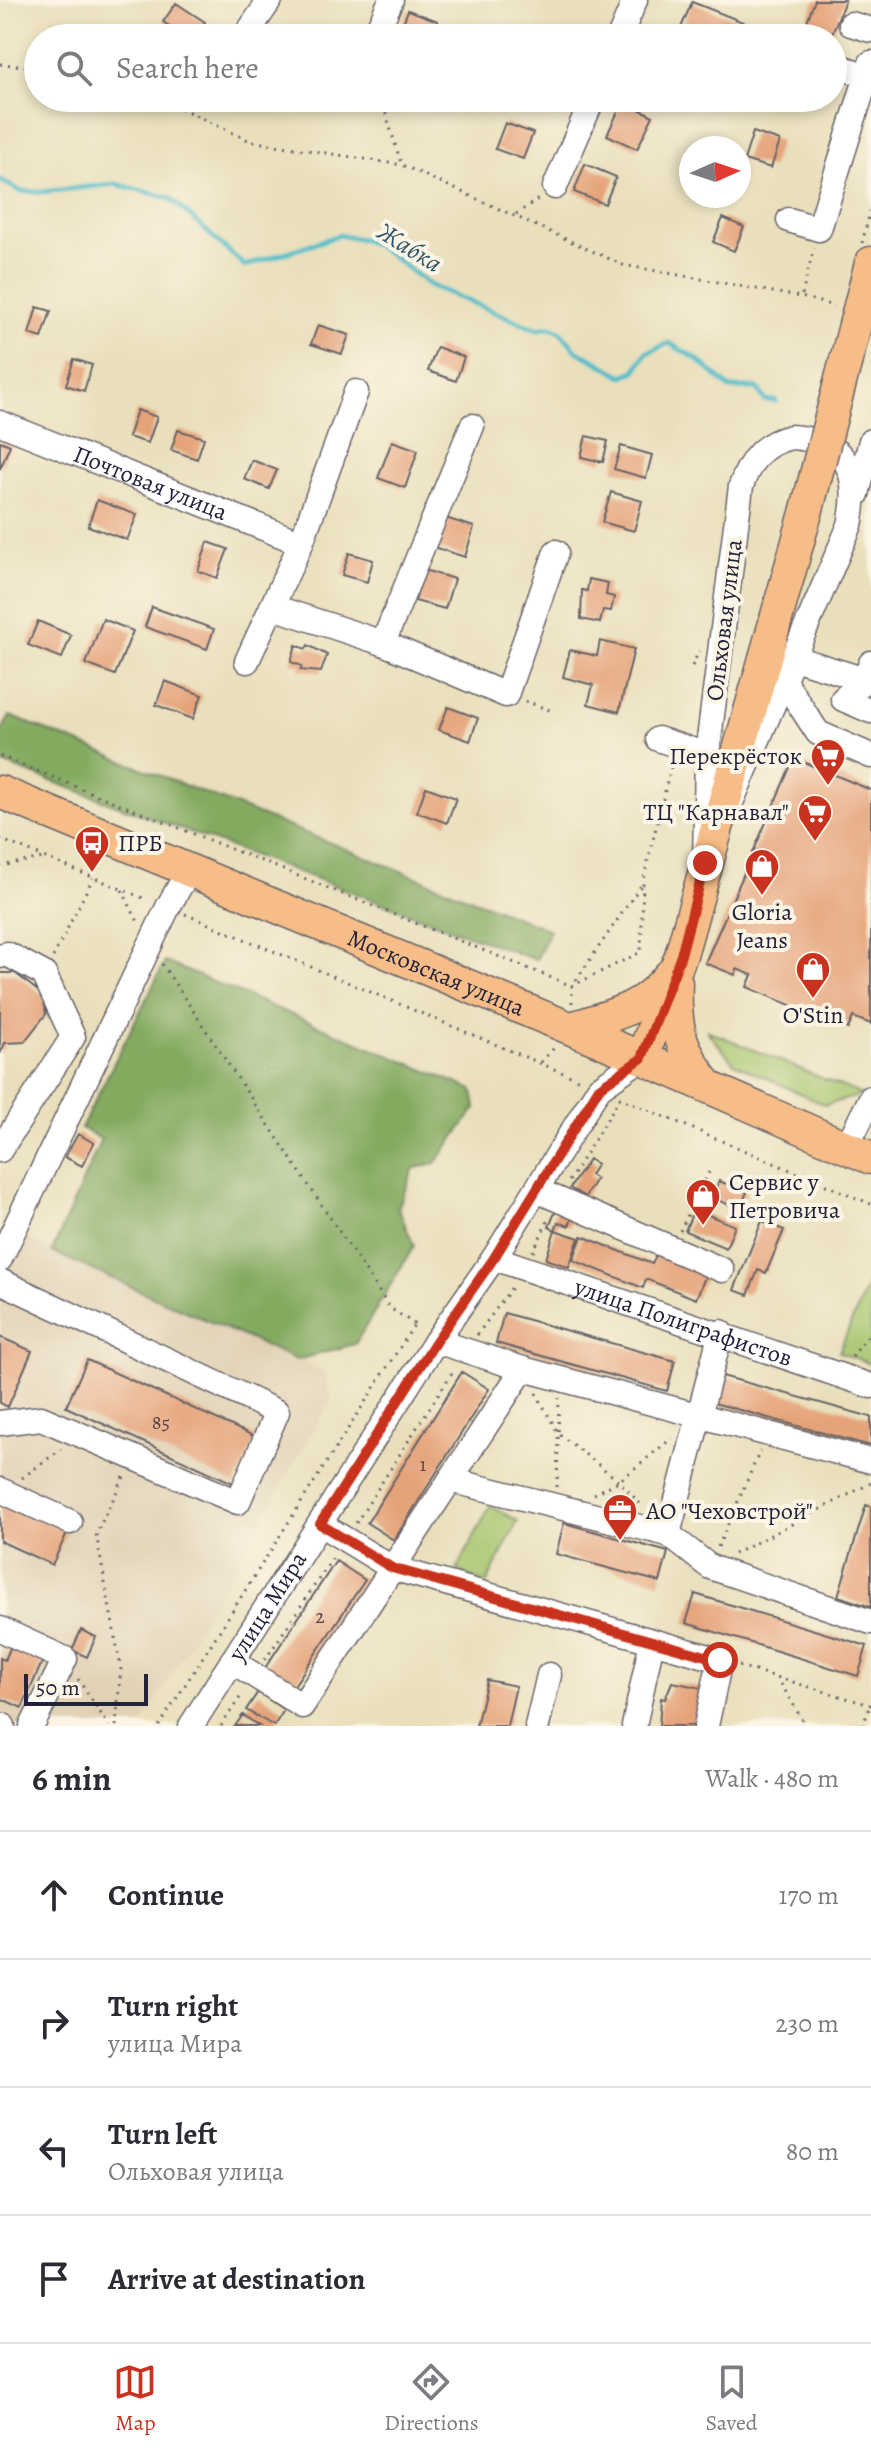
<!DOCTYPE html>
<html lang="en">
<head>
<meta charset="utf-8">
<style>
	:root { --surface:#fff; --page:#f2f2f3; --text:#2b2b33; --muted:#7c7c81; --line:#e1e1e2; --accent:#c8321e }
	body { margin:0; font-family:Alegreya,serif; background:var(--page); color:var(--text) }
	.compass { position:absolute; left:679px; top:136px; width:72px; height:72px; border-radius:50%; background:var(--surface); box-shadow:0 4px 12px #0003; rotate:87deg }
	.scale { position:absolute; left:24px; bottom:20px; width:124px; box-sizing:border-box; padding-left:8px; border:4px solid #22223b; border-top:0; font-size:22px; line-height:28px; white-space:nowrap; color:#22223b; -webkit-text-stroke:6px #fcf5e5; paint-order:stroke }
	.stop { position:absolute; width:24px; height:24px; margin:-18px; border:6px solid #c8321e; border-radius:50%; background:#fff }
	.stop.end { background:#c8321e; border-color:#fff; box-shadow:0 2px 8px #0008 }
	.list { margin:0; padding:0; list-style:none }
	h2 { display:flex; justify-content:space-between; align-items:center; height:104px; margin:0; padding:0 32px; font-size:34px }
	h2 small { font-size:26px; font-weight:400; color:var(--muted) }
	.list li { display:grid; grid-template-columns:52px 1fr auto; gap:24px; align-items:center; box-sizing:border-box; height:128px; padding:0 32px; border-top:2px solid var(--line) }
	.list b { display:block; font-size:30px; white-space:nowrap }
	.list p { margin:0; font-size:26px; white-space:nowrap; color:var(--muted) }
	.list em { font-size:26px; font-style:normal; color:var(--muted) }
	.icon { flex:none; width:44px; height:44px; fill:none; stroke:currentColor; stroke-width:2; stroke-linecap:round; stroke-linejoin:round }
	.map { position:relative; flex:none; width:871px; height:1726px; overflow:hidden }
	.search { position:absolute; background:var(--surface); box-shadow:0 4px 12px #0003; left:24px; right:24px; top:24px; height:88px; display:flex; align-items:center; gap:20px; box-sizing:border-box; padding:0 28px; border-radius:44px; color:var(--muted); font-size:30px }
	.sheet { height:616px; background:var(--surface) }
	nav { display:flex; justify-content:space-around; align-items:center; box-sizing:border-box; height:112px; border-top:2px solid var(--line); background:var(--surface); font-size:22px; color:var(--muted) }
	nav a { display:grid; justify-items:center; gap:4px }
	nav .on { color:var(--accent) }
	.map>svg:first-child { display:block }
</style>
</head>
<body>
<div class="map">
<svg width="871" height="1726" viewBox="0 0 871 1726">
	<rect width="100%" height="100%" fill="#fcf5e5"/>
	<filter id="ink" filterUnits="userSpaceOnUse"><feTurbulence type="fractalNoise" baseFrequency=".0125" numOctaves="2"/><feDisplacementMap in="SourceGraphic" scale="16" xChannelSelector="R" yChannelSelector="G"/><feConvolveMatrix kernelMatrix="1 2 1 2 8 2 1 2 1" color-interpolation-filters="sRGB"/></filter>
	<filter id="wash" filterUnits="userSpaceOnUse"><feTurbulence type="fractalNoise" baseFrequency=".006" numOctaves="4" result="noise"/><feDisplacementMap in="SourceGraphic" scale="32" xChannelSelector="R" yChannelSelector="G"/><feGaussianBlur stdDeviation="1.8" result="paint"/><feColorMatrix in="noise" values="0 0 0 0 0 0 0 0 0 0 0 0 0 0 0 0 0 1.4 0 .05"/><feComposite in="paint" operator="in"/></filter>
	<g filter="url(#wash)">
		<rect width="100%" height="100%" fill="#e9dfbb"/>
		<path fill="#e1d2b5" d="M 0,1227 L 324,1372 L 332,1399 L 142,1726 L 0,1726 Z"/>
		<path fill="#a6c56d" stroke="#647454" stroke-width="2" d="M 706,1030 L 862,1095 L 825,1105 L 734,1063 Z
			M 871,1276 L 871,1364 L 839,1352 Z
			M 490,1506 L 518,1521 L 486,1584 L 457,1570 Z"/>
		<path fill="#84aa60" stroke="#53664e" stroke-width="2" d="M 10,716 L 550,930 L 536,960 L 0,762 L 0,734 Z
			M 165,962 L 473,1090 L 476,1108 L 435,1164 L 414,1168 L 398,1208 L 414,1246 L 355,1344 L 297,1360 L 52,1252 L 101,1139 L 81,1128 Z"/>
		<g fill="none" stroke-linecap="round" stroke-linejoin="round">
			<path stroke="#4ebbc8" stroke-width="5" d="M 0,180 L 20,191 L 41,192 L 116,184 L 170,198 L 245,266 L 340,235 L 365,240 L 387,252 L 429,285 L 536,329 L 551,327 L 560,331 L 577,351 L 623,376 L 635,371 L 646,353 L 669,343 L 697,359 L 730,388 L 757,388 L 765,400 L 776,401"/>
		</g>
		<g id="blocks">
			<path fill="#e5a379" d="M 815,0 L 845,0 L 832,34 L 806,24 Z
				M 692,2 L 743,22 L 737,38 L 700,38 L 680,30 Z
				M 176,3 L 205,22 L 195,38 L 188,38 L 163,22 Z
				M 408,10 L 438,21 L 432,38 L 399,34 Z
				M 519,98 L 547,98 L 543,108 Z
				M 776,98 L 802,98 L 799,106 Z
				M 623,101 L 653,116 L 637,149 L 607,135 Z
				M 505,123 L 533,133 L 523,159 L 495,149 Z
				M 753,132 L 780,141 L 771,168 L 744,160 Z
				M 585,164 L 616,177 L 605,204 L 574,192 Z
				M 723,218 L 744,227 L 734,251 L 713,242 Z
				M 37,307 L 51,311 L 42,338 L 29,334 Z
				M 318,325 L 349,335 L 342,354 L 311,344 Z
				M 437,347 L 464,357 L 456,381 L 428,371 Z
				M 74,359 L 92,365 L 84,391 L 66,385 Z
				M 137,410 L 157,417 L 148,443 L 128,437 Z
				M 178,430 L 204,438 L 197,459 L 171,450 Z
				M 586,436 L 608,441 L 603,462 L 581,457 Z
				M 0,441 L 10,445 L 0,469 Z
				M 392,441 L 418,450 L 405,488 L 378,478 Z
				M 621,446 L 652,455 L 646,478 L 614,469 Z
				M 252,460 L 277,470 L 269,489 L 244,479 Z
				M 611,492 L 642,501 L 634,531 L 602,522 Z
				M 97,500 L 137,515 L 127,540 L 88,526 Z
				M 439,516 L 474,527 L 465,557 L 430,546 Z
				M 208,542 L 228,549 L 217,578 L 198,571 Z
				M 349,553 L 373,560 L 367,582 L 342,575 Z
				M 424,570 L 454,579 L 445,609 L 415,601 Z
				M 589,579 L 608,583 L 606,595 L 614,597 L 611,611 L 603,610 L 600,623 L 581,619 L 582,590 L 587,591 Z
				M 152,607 L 214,629 L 207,649 L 145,627 Z
				M 103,619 L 133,631 L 115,675 L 86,664 Z
				M 38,621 L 71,635 L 62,658 L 28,645 Z
				M 600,641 L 634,649 L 619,712 L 588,704 L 593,685 L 563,677 L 570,650 L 597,656 Z
				M 296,645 L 306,649 L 308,645 L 327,655 L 321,672 L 300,670 L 302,666 L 291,662 Z
				M 165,681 L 202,695 L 193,719 L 156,705 Z
				M 448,707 L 478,718 L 470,741 L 439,730 Z
				M 794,758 L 871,790 L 871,1024 L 853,1017 L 848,1029 L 747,987 L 752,975 L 737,969 L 735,975 L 705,963 Z
				M 426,787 L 456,798 L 447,823 L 417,812 Z
				M 0,973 L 15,973 L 43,995 L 46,1014 L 24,1042 L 5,1043 L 0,1054 Z
				M 78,1134 L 94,1143 L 82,1166 L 65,1157 Z
				M 589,1159 L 597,1164 L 590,1175 L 596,1179 L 585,1197 L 570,1188 Z
				M 719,1181 L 747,1192 L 740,1209 L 712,1198 Z
				M 558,1205 L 574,1212 L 569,1226 L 558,1222 L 555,1230 L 549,1227 Z
				M 694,1209 L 735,1226 L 726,1248 L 685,1231 Z
				M 762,1221 L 784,1230 L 766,1273 L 758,1270 L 748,1295 L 734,1290 Z
				M 555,1230 L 579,1238 L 569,1267 L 546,1259 Z
				M 582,1236 L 652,1264 L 656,1255 L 706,1275 L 696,1299 L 646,1279 L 643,1288 L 573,1260 Z
				M 504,1313 L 675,1361 L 667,1391 L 496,1343 Z
				M 0,1337 L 32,1351 L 8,1407 L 0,1403 Z
				M 87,1360 L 256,1437 L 235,1484 L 66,1407 Z
				M 462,1372 L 489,1389 L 394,1540 L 367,1523 Z
				M 722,1376 L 871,1417 L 871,1446 L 714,1403 Z
				M 0,1501 L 67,1533 L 52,1565 L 0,1541 Z
				M 866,1505 L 871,1507 L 871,1607 L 838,1596 Z
				M 564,1523 L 668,1552 L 660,1582 L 556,1554 Z
				M 336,1561 L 365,1580 L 291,1690 L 263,1671 Z
				M 695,1594 L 867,1646 L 858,1676 L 686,1623 Z
				M 81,1630 L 96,1637 L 87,1657 L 72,1650 Z
				M 11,1646 L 43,1660 L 22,1708 L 0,1698 L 0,1658 L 5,1660 Z
				M 487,1680 L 516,1686 L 507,1726 L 476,1726 Z
				M 672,1682 L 702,1688 L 696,1726 L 659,1726 L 661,1698 L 665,1699 Z
				M 258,1692 L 284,1710 L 274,1726 L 246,1710 Z
				M 243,1715 L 259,1726 L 235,1726 Z"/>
		</g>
	</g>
	<g filter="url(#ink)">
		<use href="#blocks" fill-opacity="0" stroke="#686468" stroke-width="2"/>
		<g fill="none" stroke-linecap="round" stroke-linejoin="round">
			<g stroke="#686468" stroke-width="27">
				<g id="minor">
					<path d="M 851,24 L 871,30"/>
					<path d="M 244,38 L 270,0"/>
					<path d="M 374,38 L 391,0"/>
					<path d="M 619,38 L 635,0"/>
					<path d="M 838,66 L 867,76"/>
					<path d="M 555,187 L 593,98"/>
					<path d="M 789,220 L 819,229 L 871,63"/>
					<path id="s1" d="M 0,423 L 301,543"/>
					<path d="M 791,437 C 848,441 861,472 850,525 L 705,863 L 707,755 L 741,486 C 750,460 763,443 791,437 Z"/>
					<path d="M 857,494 L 871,441"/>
					<path d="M 273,607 L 383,643 L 506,695 L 556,552"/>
					<path d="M 383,643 L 472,426"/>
					<path d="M 791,657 L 865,680 L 871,663"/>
					<path d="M 247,661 L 301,543 L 356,392"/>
					<path d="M 782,678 L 818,733 L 871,756"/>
					<path d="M 865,680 L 843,699 L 871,711"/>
					<path d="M 658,739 L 707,755"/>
					<path d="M 0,956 L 7,954 L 44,974 L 73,1037 L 0,1150"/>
					<path d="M 846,1148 L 871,1098"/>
					<path d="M 536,1190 L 722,1270"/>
					<path id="s2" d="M 494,1258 L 871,1386"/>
					<path d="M 0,1259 L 168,907 L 189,870"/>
					<path d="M 0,1281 L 277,1412 L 238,1502 L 41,1418 L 0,1423"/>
					<path d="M 436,1341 L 523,1369 L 871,1461"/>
					<path d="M 450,1480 L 668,1534 L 721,1332"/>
					<path d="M 0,1490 L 70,1522"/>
					<path d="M 320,1524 L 392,1568 L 652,1641 L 634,1726"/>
					<path d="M 668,1534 L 710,1567 L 871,1622"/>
					<path d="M 0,1629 L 65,1659 L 32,1726"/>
					<path d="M 652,1641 L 720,1660 L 706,1726"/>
					<path d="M 232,1661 L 302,1706 L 523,1369"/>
					<path d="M 0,1725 L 3,1726"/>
					<path id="s3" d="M 191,1726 L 436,1341 L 494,1258 L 599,1088 L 642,1058"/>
					<path d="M 537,1726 L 549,1675"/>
				</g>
			</g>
			<g stroke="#686468" stroke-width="35">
				<g id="major">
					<path d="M 846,360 L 871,263"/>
					<path id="s4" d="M 0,792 L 642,1058 L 871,1158"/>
					<path d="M 676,983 C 674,1028 681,1052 709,1087"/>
					<path d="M 572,1028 C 614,1014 641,1011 670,975"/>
					<path d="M 642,1058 L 681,955 L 806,513"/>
				</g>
			</g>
			<path stroke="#686468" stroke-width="3" stroke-dasharray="2 6" stroke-linecap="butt" d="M 0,64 L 38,67
				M 159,98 L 250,141 L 402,165 L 623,265 L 801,297 L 834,306
				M 381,98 L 401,163
				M 516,214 L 540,198
				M 862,243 L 871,208
				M 802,295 L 814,248
				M 692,666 L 699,651
				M 525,701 L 552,711
				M 0,756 L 572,986 L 641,952 L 643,881 L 671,766
				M 0,839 L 148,900
				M 0,866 L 43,858
				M 122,890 L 138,922
				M 185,914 L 580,1080
				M 53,957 L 93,878
				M 162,964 L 390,1308 L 419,1327
				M 572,1003 L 572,986 L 642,884
				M 541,1062 L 555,1047
				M 569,1181 L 620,1098 L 871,1204
				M 680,1231 L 709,1172
				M 533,1252 L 550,1216
				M 477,1335 L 513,1286
				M 852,1357 L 871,1331
				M 536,1393 L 558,1433 L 619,1481 L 644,1508
				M 22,1478 L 61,1449
				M 557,1487 L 559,1398
				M 594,1494 L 619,1481 L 672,1438
				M 356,1523 L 455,1368
				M 718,1547 L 760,1451
				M 734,1554 L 871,1483
				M 265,1660 L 334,1556
				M 739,1666 L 870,1705 L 871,1700
				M 777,1677 L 806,1726
				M 78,1679 L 109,1726
				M 116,1726 L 121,1668 L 96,1534 L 125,1475
				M 159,1726 L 414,1325
				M 221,1726 L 243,1693
				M 863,1726 L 870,1705"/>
			<use href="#minor" stroke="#fff" stroke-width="24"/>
			<use href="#major" stroke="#f7bd88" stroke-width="32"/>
			<g stroke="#686468" stroke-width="35" stroke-linecap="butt">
				<path id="major-bridge" d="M 806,513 L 846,360"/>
			</g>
			<use href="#major-bridge" stroke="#f7bd88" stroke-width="32"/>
		</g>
	</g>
	<g fill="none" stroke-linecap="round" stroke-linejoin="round" filter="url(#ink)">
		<path stroke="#c8321e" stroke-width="10" d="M 705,863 L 681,955 L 642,1058 L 599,1088 L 494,1258 L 436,1341 L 320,1524 L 392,1568 L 720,1660"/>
	</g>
	<defs>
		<g id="supermarket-pin" transform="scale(1.8)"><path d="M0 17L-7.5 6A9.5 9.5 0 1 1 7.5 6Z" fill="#c8321e" stroke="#fcf5e5"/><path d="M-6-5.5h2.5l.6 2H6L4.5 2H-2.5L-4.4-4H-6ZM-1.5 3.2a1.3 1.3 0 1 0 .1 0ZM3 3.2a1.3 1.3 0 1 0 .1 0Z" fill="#fff"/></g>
		<g id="bus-pin" transform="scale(1.8)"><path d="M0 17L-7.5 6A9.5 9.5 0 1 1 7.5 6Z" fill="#c8321e" stroke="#fcf5e5"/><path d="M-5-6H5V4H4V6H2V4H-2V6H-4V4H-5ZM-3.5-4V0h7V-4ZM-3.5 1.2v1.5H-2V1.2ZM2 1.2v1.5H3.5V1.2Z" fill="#fff"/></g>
		<g id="shop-pin" transform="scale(1.8)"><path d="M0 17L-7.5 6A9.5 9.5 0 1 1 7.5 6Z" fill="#c8321e" stroke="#fcf5e5"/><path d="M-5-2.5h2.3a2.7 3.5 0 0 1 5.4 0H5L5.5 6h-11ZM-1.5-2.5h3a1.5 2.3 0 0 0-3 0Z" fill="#fff"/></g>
		<g id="office-pin" transform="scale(1.8)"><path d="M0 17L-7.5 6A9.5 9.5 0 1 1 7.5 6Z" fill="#c8321e" stroke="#fcf5e5"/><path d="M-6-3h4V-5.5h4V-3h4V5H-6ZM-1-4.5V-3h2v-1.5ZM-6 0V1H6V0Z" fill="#fff"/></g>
	</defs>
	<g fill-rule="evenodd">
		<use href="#supermarket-pin" x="828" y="756"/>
		<use href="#supermarket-pin" x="815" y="812"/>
		<use href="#bus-pin" x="92" y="843"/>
		<use href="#shop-pin" x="762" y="866"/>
		<use href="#shop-pin" x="813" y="969"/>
		<use href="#shop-pin" x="703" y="1196"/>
		<use href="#office-pin" x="620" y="1511"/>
	</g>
	<g text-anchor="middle" stroke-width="8" stroke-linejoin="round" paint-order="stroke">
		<g font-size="20" fill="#53424a">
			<text x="161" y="1429">85</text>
			<text x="423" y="1471">1</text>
			<text x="320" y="1623">2</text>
		</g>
		<g font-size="24" fill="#22223b" stroke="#fcf5e5">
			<text dy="8" stroke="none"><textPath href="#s1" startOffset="162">Почтовая улица</textPath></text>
			<text transform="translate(724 620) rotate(-83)" y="8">Ольховая улица</text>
			<text dy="8" stroke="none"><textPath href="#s4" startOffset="472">Московская улица</textPath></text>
			<text dy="8" stroke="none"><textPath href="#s2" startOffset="200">улица Полиграфистов</textPath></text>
			<text dy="8" stroke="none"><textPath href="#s3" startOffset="142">улица Мира</textPath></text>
		</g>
		<g font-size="24" fill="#22223b" stroke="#fcf5e5" text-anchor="start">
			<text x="802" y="764" text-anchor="end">Перекрёсток</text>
			<text x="789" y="820" text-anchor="end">ТЦ "Карнавал"</text>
			<text x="118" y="851">ПРБ</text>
			<text x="762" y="920" text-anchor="middle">Gloria<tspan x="762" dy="28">Jeans</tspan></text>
			<text x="813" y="1023" text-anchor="middle">O'Stin</text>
			<text x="729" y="1190">Сервис у<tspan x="729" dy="28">Петровича</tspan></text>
			<text x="646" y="1519">АО "Чеховстрой"</text>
		</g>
		<g font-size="26" font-style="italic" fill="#31586c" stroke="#fcf5e5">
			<text transform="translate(410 247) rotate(32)" y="9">Жабка</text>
		</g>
	</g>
</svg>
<svg class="compass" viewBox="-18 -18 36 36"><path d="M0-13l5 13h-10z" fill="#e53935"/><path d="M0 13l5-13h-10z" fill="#7c7c81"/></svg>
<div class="scale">50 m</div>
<div class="stop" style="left:720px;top:1660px"></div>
<div class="stop end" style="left:705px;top:863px"></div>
<div class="search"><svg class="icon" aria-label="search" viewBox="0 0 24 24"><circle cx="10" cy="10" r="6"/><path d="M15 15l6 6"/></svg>Search here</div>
</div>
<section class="sheet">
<h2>6 min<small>Walk · 480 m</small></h2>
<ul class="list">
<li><svg class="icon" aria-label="ahead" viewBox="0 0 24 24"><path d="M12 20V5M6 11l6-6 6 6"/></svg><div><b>Continue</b></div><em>170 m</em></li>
<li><svg class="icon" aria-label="right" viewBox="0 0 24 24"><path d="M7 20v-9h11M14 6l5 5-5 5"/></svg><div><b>Turn right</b><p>улица Мира</p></div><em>230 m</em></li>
<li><svg class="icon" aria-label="left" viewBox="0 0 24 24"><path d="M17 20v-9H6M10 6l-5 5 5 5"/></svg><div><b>Turn left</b><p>Ольховая улица</p></div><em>80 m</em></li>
<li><svg class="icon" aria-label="arrive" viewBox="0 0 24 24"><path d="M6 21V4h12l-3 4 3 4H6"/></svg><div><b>Arrive at destination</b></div></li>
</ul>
</section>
<nav>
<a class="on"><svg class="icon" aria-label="map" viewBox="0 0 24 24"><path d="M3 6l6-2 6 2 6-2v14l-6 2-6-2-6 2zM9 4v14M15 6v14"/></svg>Map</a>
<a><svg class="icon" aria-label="directions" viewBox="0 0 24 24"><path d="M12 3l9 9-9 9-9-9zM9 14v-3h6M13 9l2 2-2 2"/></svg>Directions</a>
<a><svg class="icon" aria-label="saved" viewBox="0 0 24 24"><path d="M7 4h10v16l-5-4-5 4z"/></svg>Saved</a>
</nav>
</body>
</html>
